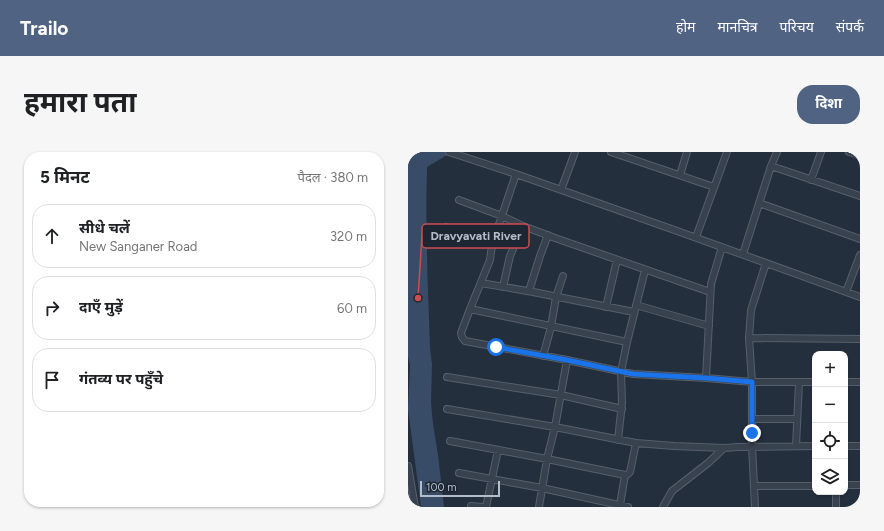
<!DOCTYPE html>
<html lang="hi">
<head>
<meta charset="utf-8">
<style>
	:root { --surface:#fff; --page:#f6f6f6; --text:#202124; --muted:#757577; --line:#e0e0e0; --accent:#506383 }
	body { margin:0; font-family:Figtree,"Noto Sans Devanagari",sans-serif; background:var(--page); color:var(--text) }
	.controls { position:absolute; right:12px; bottom:12px; display:grid; overflow:hidden; border-radius:8px; box-shadow:0 1px 3px #0004 }
	.controls button { width:36px; height:36px; display:grid; place-items:center; padding:0; border:0; border-bottom:1px solid var(--line); background:var(--surface); color:var(--text); font:20px sans-serif }
	.scale { position:absolute; left:12px; bottom:10px; width:80px; box-sizing:border-box; padding-left:4px; border:2px solid #b4bcc9; border-top:0; font-size:11px; line-height:14px; white-space:nowrap; color:#b4bcc9; -webkit-text-stroke:3px #1d2633; paint-order:stroke }
	.stop { position:absolute; width:12px; height:12px; margin:-9px; border:3px solid #1a73e8; border-radius:50%; background:#fff }
	.stop.end { background:#1a73e8; border-color:#fff; box-shadow:0 1px 4px #0008 }
	.list { margin:0; padding:0; list-style:none }
	h2 { display:flex; justify-content:space-between; align-items:center; height:52px; margin:0; padding:0 16px; font-size:17px }
	h2 small { font-size:13px; font-weight:400; color:var(--muted) }
	.list li { display:grid; grid-template-columns:26px 1fr auto; gap:12px; align-items:center; box-sizing:border-box; height:64px; margin:0 8px 8px; padding:0 8px; border:1px solid var(--line); border-radius:16px }
	.list b { display:block; font-size:15px; white-space:nowrap }
	.list p { margin:0; font-size:13px; white-space:nowrap; color:var(--muted) }
	.list em { font-size:13px; font-style:normal; color:var(--muted) }
	.icon { flex:none; width:22px; height:22px; fill:none; stroke:currentColor; stroke-width:2; stroke-linecap:round; stroke-linejoin:round }
	.map { position:relative; flex:none; width:452px; height:355px; overflow:hidden; border-radius:16px }
	header { display:flex; align-items:center; gap:24px; box-sizing:border-box; height:56px; padding:0 20px; background:var(--accent); color:#fff }
	header strong { font-size:19px }
	nav { display:flex; gap:22px; margin-inline-start:auto; font-size:14px }
	.intro { display:flex; align-items:center; justify-content:space-between; box-sizing:border-box; height:96px; padding:0 24px }
	h1 { margin:0; font-size:28px }
	.button { padding:10px 18px; border-radius:16px; background:var(--accent); color:#fff; font-size:14px; font-weight:700 }
	main { display:flex; gap:24px; padding:0 24px }
	aside { flex:1; background:var(--surface); border-radius:16px; box-shadow:0 1px 3px #0004 }
	.map>svg:first-child { display:block }
</style>
</head>
<body>
<header>
<strong>Trailo</strong>
<nav><a>होम</a><a>मानचित्र</a><a>परिचय</a><a>संपर्क</a></nav>
</header>
<div class="intro"><h1>हमारा पता</h1><a class="button">दिशा</a></div>
<main>
<aside>
<h2>5 मिनट<small>पैदल · 380 m</small></h2>
<ul class="list">
<li><svg class="icon" aria-label="ahead" viewBox="0 0 24 24"><path d="M12 20V5M6 11l6-6 6 6"/></svg><div><b>सीधे चलें</b><p>New Sanganer Road</p></div><em>320 m</em></li>
<li><svg class="icon" aria-label="right" viewBox="0 0 24 24"><path d="M7 20v-9h11M14 6l5 5-5 5"/></svg><div><b>दाएँ मुड़ें</b></div><em>60 m</em></li>
<li><svg class="icon" aria-label="arrive" viewBox="0 0 24 24"><path d="M6 21V4h12l-3 4 3 4H6"/></svg><div><b>गंतव्य पर पहुँचे</b></div></li>
</ul>
</aside>
<div class="map">
<svg width="452" height="355" viewBox="0 0 452 355">
	<rect width="100%" height="100%" fill="#242f3e"/>
	<path fill="#394c67" d="M 0,0 L 44,0 L 19,15 C 17,75 20,136 22,196 L 24,212 L 23,251 L 25,272 L 30,303 L 36,355 L 13,355 L 0,257 L 2,213 L 0,204 Z"/>
	<g fill="none" stroke-linecap="round" stroke-linejoin="round">
		<g stroke="#565f6c" stroke-width="8">
			<path id="minor" d="M 41,0 L 108,22 L 272,80 L 452,145
				M 203,0 L 306,35
				M 441,0 L 452,3
				M 363,14 L 452,44
				M 108,22 L 84,93 L 82,108 L 62,157 L 53,181 L 54,185 L 57,189 L 159,208 L 225,222 L 298,226 L 344,230 L 407,230
				M 272,23 L 279,0
				M 403,28 L 413,0
				M 153,38 L 167,0
				M 51,48 L 94,64 L 115,74 L 147,86 L 302,140
				M 351,51 L 452,87
				M 38,75 L 84,93
				M 288,85 L 319,0
				M 335,102 L 363,14 L 369,0
				M 73,131 L 125,140 L 226,160
				M 95,135 L 102,104 L 115,74
				M 121,139 L 132,104 L 140,83
				M 438,140 L 452,103
				M 228,153 L 301,174
				M 198,155 L 209,108
				M 62,157 L 219,190
				M 341,186 L 452,187
				M 135,204 L 143,175 L 148,145 L 155,124
				M 39,225 L 153,243 L 214,257
				M 298,226 L 303,132 L 314,95
				M 437,230 L 452,230
				M 39,257 L 147,275 L 228,291 L 266,294 L 316,296 L 330,295 L 407,294
				M 344,267 L 389,267
				M 210,288 L 214,251 L 213,220 L 219,190 L 237,118
				M 42,289 L 139,307 L 217,323
				M 388,294 L 391,230
				M 437,294 L 452,294
				M 0,314 L 7,355
				M 51,321 L 134,336 L 220,355
				M 437,333 L 452,333
				M 346,334 L 407,334
				M 212,353 L 217,323 L 220,322 L 222,320 L 228,291
				M 63,354 L 75,355
				M 78,355 L 90,298
				M 131,355 L 139,307 L 147,275 L 159,208
				M 255,355 L 264,339 L 300,311 L 316,296
				M 347,355 L 344,294 L 344,230 L 341,186 L 343,158 L 358,111
				M 428,355 L 428,340"/>
		</g>
		<use href="#minor" stroke="#38414e" stroke-width="6"/>
	</g>
	<g fill="none" stroke-linecap="round" stroke-linejoin="round">
		<path stroke="#1a73e8" stroke-width="5" d="M 88,195 L 159,208 L 225,222 L 298,226 L 344,230 L 344,281"/>
	</g>
	<path fill="none" stroke="#ce4d50" stroke-width="1.5" d="M10 146L14 84"/>
	<circle fill="#ce4d50" stroke="#1d2633" stroke-width="1.5" cx="10" cy="146" r="4"/>
	<rect fill="#1d2633" stroke="#ce4d50" stroke-width="1.5" x="14" y="72" width="107" height="24" rx="4"/>
	<g font-size="12" text-anchor="middle" font-weight="bold" fill="#b4bcc9">
		<text x="68" y="88">Dravyavati River</text>
	</g>
</svg>
<div class="controls">
<button>+</button>
<button>−</button>
<button><svg class="icon" aria-label="locate" viewBox="0 0 24 24"><circle cx="12" cy="12" r="6"/><path d="M12 2v4M12 18v4M2 12h4M18 12h4"/></svg></button>
<button><svg class="icon" aria-label="layers" viewBox="0 0 24 24"><path d="M12 4l9 5-9 5-9-5zM3 14l9 5 9-5"/></svg></button>
</div>
<div class="scale">100 m</div>
<div class="stop" style="left:88px;top:195px"></div>
<div class="stop end" style="left:344px;top:281px"></div>
</div>
</main>
</body>
</html>
